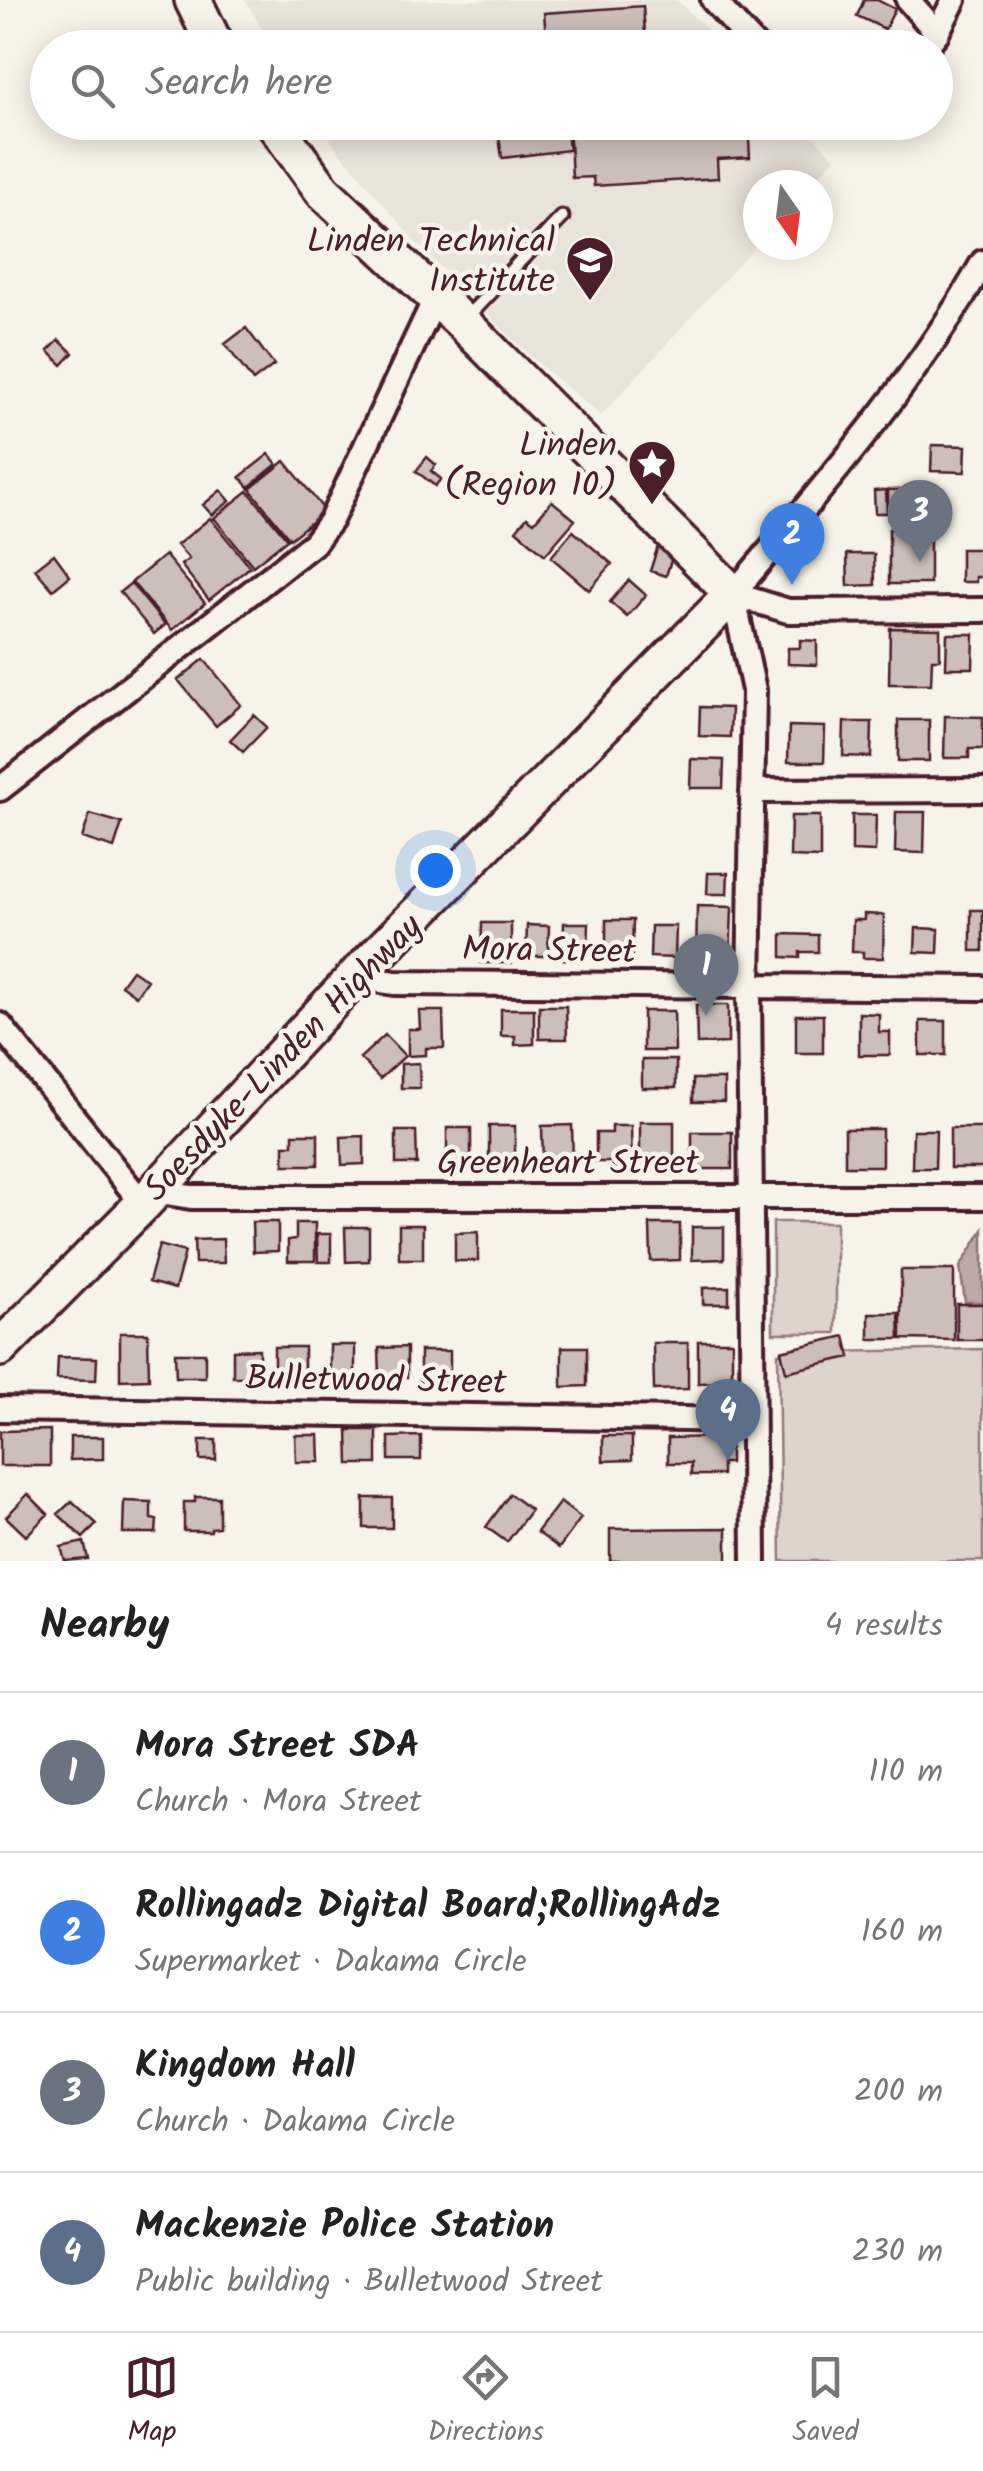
<!DOCTYPE html>
<html lang="en">
<head>
<meta charset="utf-8">
<style>
	:root { --surface:#fff; --page:#f2f2f2; --text:#222; --muted:#767676; --line:#e0e0e0; --accent:#4a1f2b }
	body { margin:0; font-family:Kalam,sans-serif; background:var(--page); color:var(--text) }
	.compass { position:absolute; left:743px; top:170px; width:90px; height:90px; border-radius:50%; background:var(--surface); box-shadow:0 5px 25px #0003; rotate:166deg }
	.you { position:absolute; left:435px; top:870px; width:35px; height:35px; margin:-25px; border:8px solid #fff; border-radius:50%; background:#1a73e8; box-shadow:0 0 0 15px #1a73e833 }
	.badge { display:grid; place-items:center; width:65px; height:65px; border-radius:50%; background:var(--accent); color:#fff; font-size:32px; font-weight:700 }
	.pin { position:absolute; translate:-50% -82px; filter:drop-shadow(0 2px 5px #0008) }
	.pin::after { content:''; position:absolute; top:52px; width:35px; height:30px; background:inherit; clip-path:polygon(0 0,100% 0,50% 100%) }
	.list { margin:0; padding:0; list-style:none }
	h2 { display:flex; justify-content:space-between; align-items:center; height:130px; margin:0; padding:0 40px; font-size:42px }
	h2 small { font-size:32px; font-weight:400; color:var(--muted) }
	.list li { display:grid; grid-template-columns:65px 1fr auto; gap:30px; align-items:center; box-sizing:border-box; height:160px; padding:0 40px; border-top:2px solid var(--line) }
	.list b { display:block; font-size:38px; white-space:nowrap }
	.list p { margin:0; font-size:32px; white-space:nowrap; color:var(--muted) }
	.list em { font-size:32px; font-style:normal; color:var(--muted) }
	.icon { flex:none; width:55px; height:55px; fill:none; stroke:currentColor; stroke-width:2; stroke-linecap:round; stroke-linejoin:round }
	.map { position:relative; flex:none; width:983px; height:1561px; overflow:hidden }
	.search { position:absolute; background:var(--surface); box-shadow:0 5px 25px #0003; left:30px; right:30px; top:30px; height:110px; display:flex; align-items:center; gap:25px; box-sizing:border-box; padding:0 35px; border-radius:55px; color:var(--muted); font-size:38px }
	.sheet { height:770px; background:var(--surface) }
	nav { display:flex; justify-content:space-around; align-items:center; box-sizing:border-box; height:140px; border-top:2px solid var(--line); background:var(--surface); font-size:28px; color:var(--muted) }
	nav a { display:grid; justify-items:center; gap:5px }
	nav .on { color:var(--accent) }
	.map>svg:first-child { display:block }
</style>
</head>
<body>
<div class="map">
<svg width="983" height="1561" viewBox="0 0 983 1561">
	<rect width="100%" height="100%" fill="#f7f3e8"/>
	<filter id="ink" filterUnits="userSpaceOnUse"><feTurbulence type="fractalNoise" baseFrequency=".01" numOctaves="2"/><feDisplacementMap in="SourceGraphic" scale="20" xChannelSelector="R" yChannelSelector="G"/><feConvolveMatrix kernelMatrix="1 2 1 2 8 2 1 2 1" color-interpolation-filters="sRGB"/></filter>
	<g filter="url(#ink)">
		<path fill="#eae3da" d="M 245,0 L 677,0 L 725,47 L 273,47 Z
			M 320,123 L 800,123 L 835,158 L 811,185 L 758,185 L 758,243 L 601,416 L 533,359 L 417,244 L 334,145 Z"/>
		<path fill="#ded4cc" stroke="#947a7c" stroke-width="2.5" d="M 773,1222 L 836,1222 L 836,1333 L 773,1333 Z
			M 983,1349 L 983,1561 L 781,1561 L 778,1353 Z"/>
		<path fill="#bcaaa7" stroke="#8e7275" stroke-width="2.5" d="M 983,1230 L 983,1302 L 965,1302 L 960,1267 Z"/>
		<path fill="#ccbfb9" stroke="#4a1f2b" stroke-width="2.5" d="M 864,0 L 877,0 L 895,9 L 885,29 L 857,16 Z
			M 643,6 L 646,48 L 547,48 L 544,13 Z
			M 497,122 L 566,122 L 569,150 L 502,158 Z
			M 569,122 L 748,122 L 750,157 L 717,159 L 718,178 L 594,186 L 593,177 L 572,178 Z
			M 246,328 L 274,365 L 253,381 L 225,344 Z
			M 59,340 L 73,353 L 62,365 L 48,351 Z
			M 932,445 L 966,446 L 965,472 L 931,471 Z
			M 269,454 L 277,464 L 249,487 L 240,477 Z
			M 427,457 L 436,465 L 431,471 L 441,479 L 435,486 L 416,471 Z
			M 285,461 L 325,511 L 290,539 L 250,489 Z
			M 932,489 L 932,515 L 902,515 L 902,519 L 888,519 L 888,490 Z
			M 221,490 L 230,501 L 212,515 L 203,505 Z
			M 886,490 L 887,513 L 875,513 L 874,491 Z
			M 248,491 L 287,539 L 253,566 L 214,518 Z
			M 552,501 L 575,520 L 545,555 L 516,530 L 527,517 L 534,522 Z
			M 210,518 L 250,567 L 209,600 L 181,565 L 189,559 L 177,545 Z
			M 889,529 L 930,529 L 930,584 L 889,584 Z
			M 573,531 L 612,564 L 589,590 L 551,557 Z
			M 658,546 L 674,551 L 666,576 L 650,571 Z
			M 961,549 L 983,549 L 983,577 L 976,577 L 976,582 L 961,582 Z
			M 54,554 L 70,576 L 53,590 L 35,569 Z
			M 847,554 L 874,554 L 875,585 L 848,586 Z
			M 165,555 L 205,603 L 172,630 L 132,582 Z
			M 629,580 L 646,595 L 627,617 L 610,602 Z
			M 131,583 L 165,625 L 154,634 L 120,592 Z
			M 890,628 L 940,629 L 940,659 L 932,659 L 931,684 L 889,684 Z
			M 947,634 L 974,634 L 973,668 L 946,668 Z
			M 800,640 L 817,641 L 817,665 L 788,664 L 788,648 L 800,648 Z
			M 204,659 L 241,705 L 216,726 L 178,680 Z
			M 700,707 L 731,708 L 730,737 L 699,736 Z
			M 254,715 L 267,727 L 243,752 L 230,740 Z
			M 945,716 L 983,717 L 983,749 L 969,749 L 969,758 L 944,758 Z
			M 898,720 L 929,720 L 929,761 L 898,761 Z
			M 844,722 L 872,722 L 871,757 L 843,756 Z
			M 789,726 L 825,727 L 824,762 L 788,762 Z
			M 691,759 L 724,760 L 723,788 L 690,788 Z
			M 896,812 L 925,812 L 924,853 L 895,852 Z
			M 90,814 L 122,823 L 114,848 L 82,838 Z
			M 852,815 L 876,815 L 875,852 L 852,851 Z
			M 791,816 L 820,816 L 820,858 L 790,857 Z
			M 708,873 L 728,873 L 727,894 L 707,894 Z
			M 697,906 L 732,907 L 730,962 L 696,962 Z
			M 971,910 L 983,910 L 983,951 L 971,951 Z
			M 864,914 L 884,915 L 883,958 L 863,958 L 863,952 L 852,952 L 853,920 L 864,920 Z
			M 606,920 L 633,920 L 632,955 L 606,955 Z
			M 482,923 L 511,923 L 511,963 L 481,963 Z
			M 564,923 L 589,923 L 588,954 L 576,954 L 576,960 L 563,959 Z
			M 527,925 L 549,926 L 548,956 L 526,956 Z
			M 651,926 L 676,926 L 675,958 L 650,957 Z
			M 916,928 L 939,929 L 938,953 L 915,952 Z
			M 782,934 L 818,935 L 818,952 L 800,952 L 800,958 L 782,957 Z
			M 132,970 L 147,980 L 136,996 L 121,985 Z
			M 696,1005 L 728,1005 L 728,1043 L 697,1044 Z
			M 539,1006 L 566,1006 L 567,1039 L 539,1039 Z
			M 501,1009 L 534,1009 L 534,1044 L 515,1045 L 515,1036 L 501,1036 Z
			M 419,1011 L 443,1011 L 444,1048 L 426,1048 L 426,1055 L 408,1056 L 408,1029 L 420,1029 Z
			M 643,1011 L 674,1011 L 675,1051 L 643,1051 Z
			M 859,1013 L 879,1014 L 879,1032 L 890,1032 L 890,1055 L 859,1055 Z
			M 796,1015 L 823,1015 L 823,1053 L 796,1053 Z
			M 920,1021 L 946,1021 L 946,1055 L 920,1055 Z
			M 385,1035 L 405,1056 L 380,1079 L 360,1058 Z
			M 642,1060 L 676,1060 L 676,1088 L 642,1088 Z
			M 419,1063 L 420,1088 L 401,1088 L 401,1064 Z
			M 693,1079 L 724,1079 L 724,1102 L 693,1102 Z
			M 640,1122 L 674,1122 L 674,1174 L 664,1174 L 664,1169 L 640,1169 Z
			M 572,1125 L 573,1165 L 543,1165 L 542,1126 Z
			M 489,1126 L 515,1126 L 515,1162 L 489,1163 Z
			M 612,1126 L 631,1126 L 632,1169 L 613,1169 L 613,1162 L 596,1162 L 596,1133 L 612,1133 Z
			M 447,1128 L 471,1128 L 471,1164 L 447,1164 Z
			M 950,1128 L 983,1128 L 983,1168 L 950,1168 Z
			M 845,1129 L 882,1129 L 882,1166 L 845,1166 Z
			M 913,1130 L 936,1130 L 935,1168 L 912,1168 Z
			M 396,1131 L 416,1131 L 417,1164 L 396,1164 Z
			M 692,1132 L 732,1132 L 732,1169 L 692,1169 Z
			M 293,1134 L 318,1134 L 318,1165 L 284,1165 L 284,1145 L 293,1145 Z
			M 364,1136 L 364,1164 L 342,1165 L 341,1137 Z
			M 252,1222 L 278,1222 L 278,1251 L 253,1252 Z
			M 296,1223 L 315,1223 L 315,1261 L 288,1261 L 288,1240 L 296,1239 Z
			M 650,1224 L 680,1224 L 680,1260 L 651,1261 Z
			M 399,1225 L 423,1225 L 423,1259 L 399,1259 Z
			M 345,1227 L 369,1227 L 369,1261 L 346,1262 Z
			M 692,1227 L 724,1227 L 724,1259 L 692,1260 Z
			M 478,1232 L 478,1261 L 455,1261 L 455,1233 Z
			M 317,1234 L 331,1234 L 331,1262 L 318,1262 Z
			M 223,1239 L 224,1263 L 195,1263 L 194,1240 Z
			M 159,1245 L 185,1252 L 175,1289 L 149,1282 Z
			M 901,1270 L 954,1270 L 954,1340 L 901,1339 Z
			M 729,1287 L 729,1304 L 703,1304 L 703,1288 Z
			M 957,1304 L 983,1304 L 983,1340 L 957,1340 Z
			M 869,1313 L 899,1313 L 900,1339 L 869,1339 Z
			M 120,1333 L 148,1333 L 149,1379 L 120,1380 Z
			M 845,1336 L 850,1357 L 786,1372 L 781,1351 Z
			M 698,1341 L 732,1341 L 732,1382 L 698,1383 Z
			M 653,1343 L 688,1343 L 688,1389 L 654,1390 Z
			M 330,1345 L 355,1345 L 355,1378 L 330,1378 Z
			M 274,1347 L 304,1347 L 304,1381 L 290,1381 L 290,1376 L 274,1376 Z
			M 407,1347 L 407,1378 L 380,1378 L 379,1348 Z
			M 562,1347 L 587,1347 L 587,1386 L 562,1387 Z
			M 259,1349 L 259,1377 L 233,1377 L 233,1350 Z
			M 420,1351 L 450,1351 L 450,1383 L 420,1383 Z
			M 175,1353 L 205,1353 L 205,1377 L 176,1377 Z
			M 58,1357 L 97,1358 L 96,1380 L 57,1379 Z
			M 50,1430 L 50,1466 L 0,1466 L 0,1431 Z
			M 348,1430 L 377,1430 L 377,1464 L 349,1464 Z
			M 295,1435 L 319,1435 L 320,1462 L 296,1462 Z
			M 421,1436 L 421,1460 L 389,1460 L 389,1437 Z
			M 603,1436 L 632,1436 L 632,1460 L 603,1461 Z
			M 70,1437 L 103,1437 L 103,1459 L 70,1460 Z
			M 730,1437 L 730,1463 L 722,1463 L 722,1475 L 691,1475 L 691,1463 L 668,1463 L 668,1438 Z
			M 200,1440 L 216,1440 L 216,1460 L 200,1460 Z
			M 28,1494 L 48,1514 L 26,1536 L 6,1517 Z
			M 510,1494 L 531,1510 L 507,1542 L 486,1527 Z
			M 195,1497 L 219,1497 L 219,1527 L 211,1528 L 211,1531 L 184,1531 L 184,1502 L 195,1502 Z
			M 364,1498 L 392,1498 L 392,1528 L 364,1528 Z
			M 72,1501 L 97,1524 L 83,1538 L 58,1514 Z
			M 124,1501 L 151,1502 L 151,1519 L 157,1520 L 156,1533 L 123,1533 Z
			M 560,1502 L 581,1518 L 559,1548 L 537,1532 Z
			M 727,1528 L 727,1561 L 610,1561 L 610,1529 Z
			M 84,1542 L 88,1559 L 65,1561 L 61,1547 Z"/>
		<g fill="none" stroke-linecap="round" stroke-linejoin="round">
			<g stroke="#4a1f2b" stroke-width="19">
				<path id="service" d="M 465,319 L 562,217"/>
			</g>
			<g stroke="#4a1f2b" stroke-width="30">
				<path id="minor" d="M 713,0 L 757,48
					M 908,0 L 937,33
					M 925,48 L 937,33 L 954,0
					M 733,594 L 754,690 L 749,987 L 754,1561
					M 733,594 C 822,488 915,383 983,262
					M 733,594 L 788,611 L 983,610
					M 0,789 L 314,543 L 331,520 L 435,299
					M 752,791 L 983,790
					M 355,977 L 395,983 L 983,988
					M 0,1025 L 143,1204
					M 154,1191 L 191,1197 L 983,1197
					M 0,1409 L 751,1420"/>
			</g>
			<g stroke="#4a1f2b" stroke-width="42">
				<path id="primary" d="M 193,0 L 211,37 L 219,48
					M 0,1348 L 143,1204 L 355,977 L 733,594 L 462,322 L 323,191 L 273,122"/>
			</g>
			<use href="#service" stroke="#f7f3e8" stroke-width="11"/>
			<use href="#minor" stroke="#f7f3e8" stroke-width="22"/>
			<use href="#primary" stroke="#f7f3e8" stroke-width="35"/>
		</g>
	</g>
	<defs>
		<g id="school-pin" transform="scale(2.5)"><path d="M0 17L-7.5 6A9.5 9.5 0 1 1 7.5 6Z" fill="#4a1f2b" stroke="#f7f3e8"/><path d="M0-5L7-2L0 1L-7-2ZM-4 1L0 2.5L4 1V4Q0 6-4 4Z" fill="#fff"/></g>
		<g id="sight-pin" transform="scale(2.5)"><path d="M0 17L-7.5 6A9.5 9.5 0 1 1 7.5 6Z" fill="#4a1f2b" stroke="#f7f3e8"/><path d="M0-6L1.8-2.2L6-1.7L2.9 1.2L3.7 5.4L0 3.3L-3.7 5.4L-2.9 1.2L-6-1.7L-1.8-2.2Z" fill="#fff"/></g>
	</defs>
	<g fill-rule="evenodd">
		<use href="#school-pin" x="590" y="260"/>
		<use href="#sight-pin" x="652" y="464"/>
	</g>
	<g text-anchor="middle" stroke-width="9" stroke-linejoin="round" paint-order="stroke">
		<g font-size="35" fill="#4a1f2b" stroke="#f7f3e8" text-anchor="end">
			<text x="555" y="252">Linden Technical<tspan x="555" dy="40">Institute</tspan></text>
			<text x="617" y="456">Linden<tspan x="617" dy="40">(Region 10)</tspan></text>
		</g>
		<g font-size="35" fill="#4a1f2b" stroke="#f7f3e8">
			<text transform="translate(549 949) rotate(1)" y="12">Mora Street</text>
			<text transform="translate(282 1057) rotate(-46)" y="12">Soesdyke-Linden Highway</text>
			<text x="568" y="1174">Greenheart Street</text>
			<text transform="translate(376 1379) rotate(1)" y="12">Bulletwood Street</text>
		</g>
	</g>
</svg>
<svg class="compass" viewBox="-18 -18 36 36"><path d="M0-13l5 13h-10z" fill="#e53935"/><path d="M0 13l5-13h-10z" fill="#767676"/></svg>
<div class="you"></div>
<div class="pin badge" style="left:706px;top:1016px;background:#6b7280">1</div>
<div class="pin badge" style="left:792px;top:585px;background:#3f7fe0">2</div>
<div class="pin badge" style="left:920px;top:562px;background:#6b7280">3</div>
<div class="pin badge" style="left:728px;top:1461px;background:#5c6f8a">4</div>
<div class="search"><svg class="icon" aria-label="search" viewBox="0 0 24 24"><circle cx="10" cy="10" r="6"/><path d="M15 15l6 6"/></svg>Search here</div>
</div>
<section class="sheet">
<h2>Nearby<small>4 results</small></h2>
<ul class="list">
<li><span class="badge" style="background:#6b7280">1</span><div><b>Mora Street SDA</b><p>Church · Mora Street</p></div><em>110 m</em></li>
<li><span class="badge" style="background:#3f7fe0">2</span><div><b>Rollingadz Digital Board;RollingAdz</b><p>Supermarket · Dakama Circle</p></div><em>160 m</em></li>
<li><span class="badge" style="background:#6b7280">3</span><div><b>Kingdom Hall</b><p>Church · Dakama Circle</p></div><em>200 m</em></li>
<li><span class="badge" style="background:#5c6f8a">4</span><div><b>Mackenzie Police Station</b><p>Public building · Bulletwood Street</p></div><em>230 m</em></li>
</ul>
</section>
<nav>
<a class="on"><svg class="icon" aria-label="map" viewBox="0 0 24 24"><path d="M3 6l6-2 6 2 6-2v14l-6 2-6-2-6 2zM9 4v14M15 6v14"/></svg>Map</a>
<a><svg class="icon" aria-label="directions" viewBox="0 0 24 24"><path d="M12 3l9 9-9 9-9-9zM9 14v-3h6M13 9l2 2-2 2"/></svg>Directions</a>
<a><svg class="icon" aria-label="saved" viewBox="0 0 24 24"><path d="M7 4h10v16l-5-4-5 4z"/></svg>Saved</a>
</nav>
</body>
</html>
